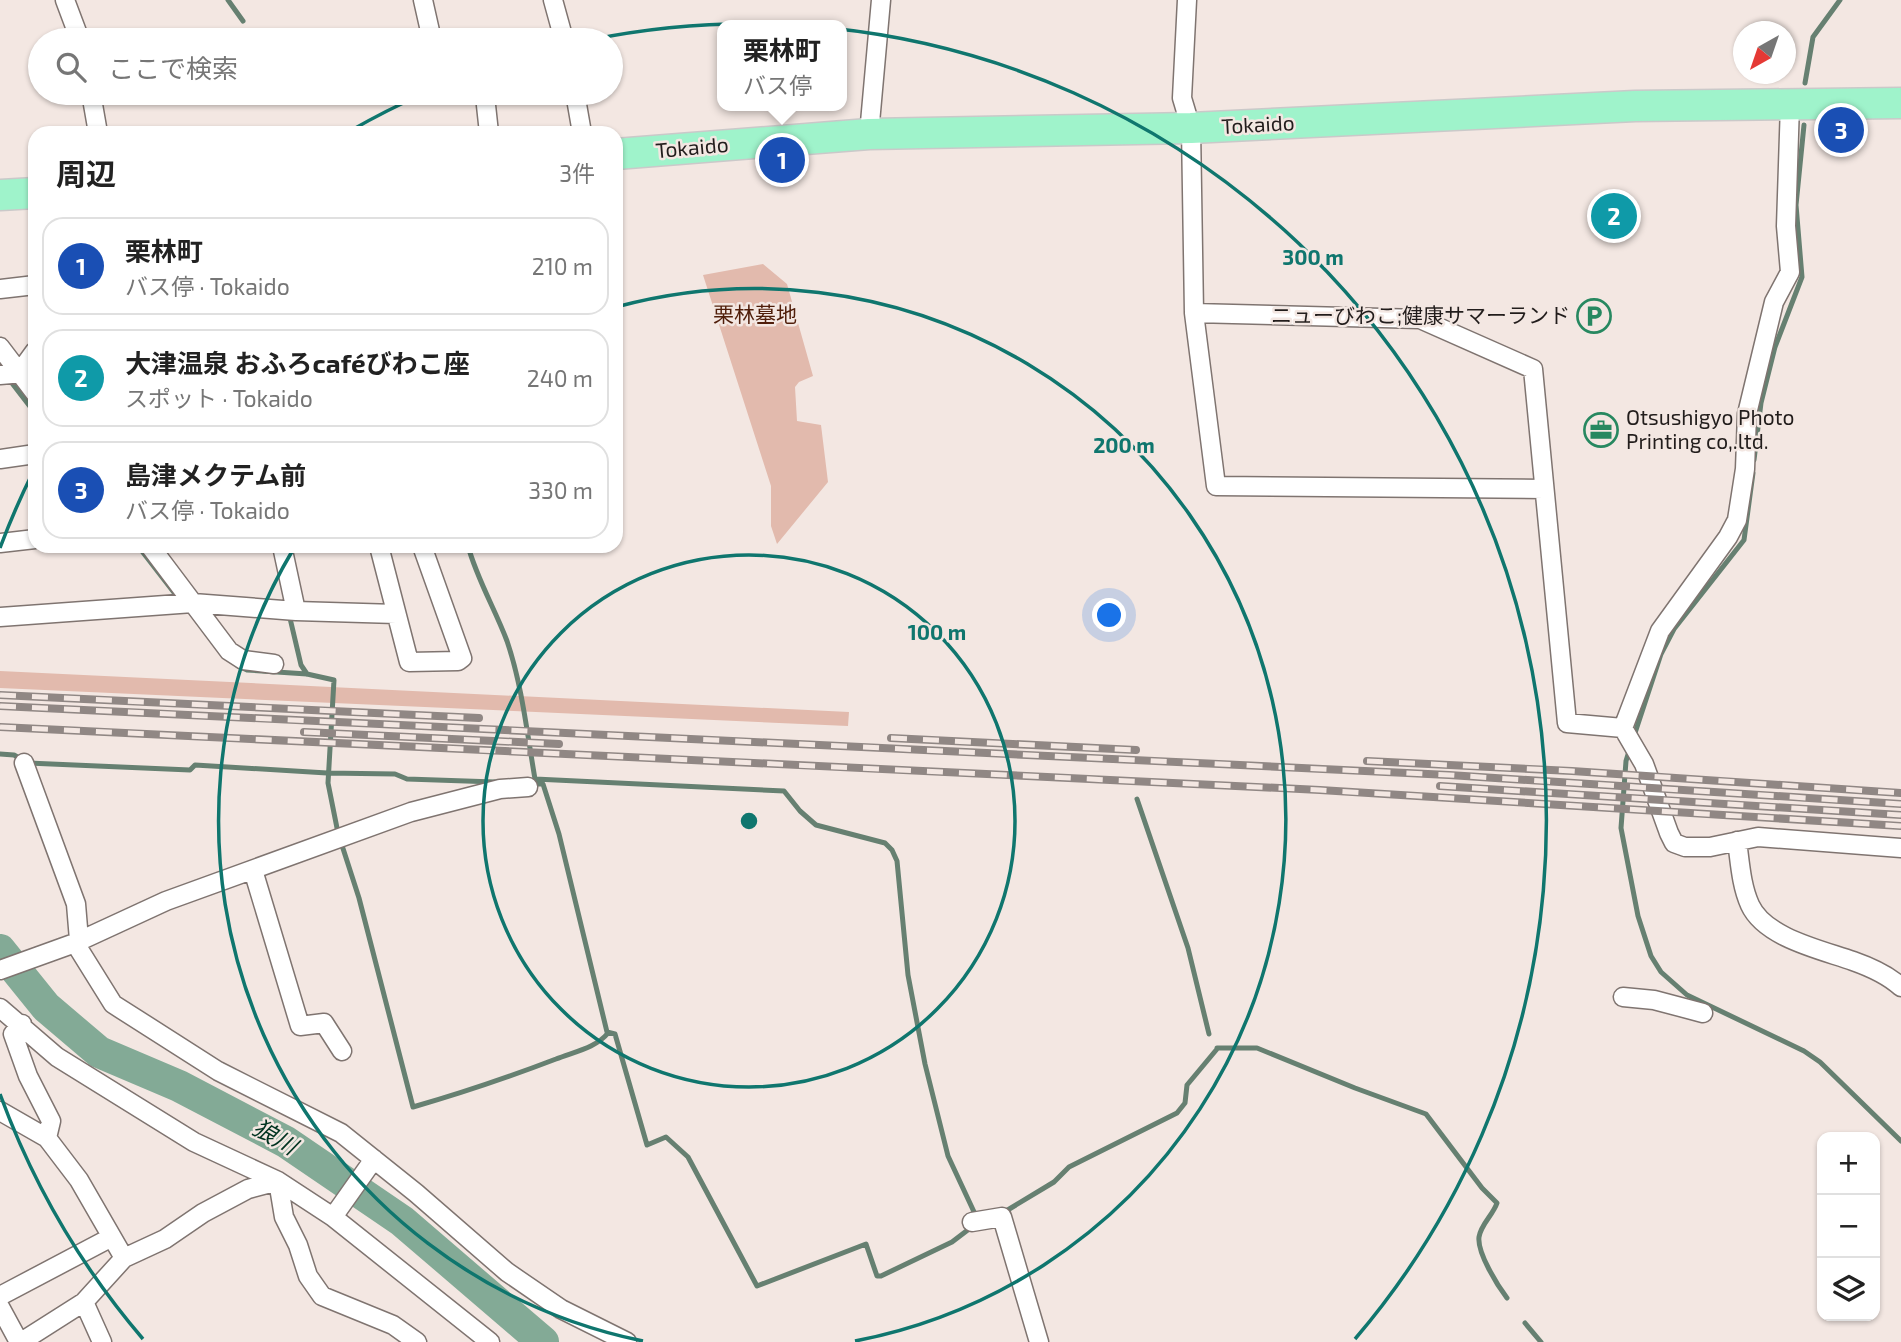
<!DOCTYPE html>
<html lang="ja">
<head>
<meta charset="utf-8">
<style>
	:root { --surface:#fff; --page:#f2f2f2; --text:#222; --muted:#767676; --line:#e0e0e0; --accent:#278860 }
	body { margin:0; font-family:"Exo 2","Noto Sans JP",sans-serif; background:var(--page); color:var(--text) }
	.controls { position:absolute; right:21px; bottom:21px; display:grid; overflow:hidden; border-radius:14px; box-shadow:0 2px 5px #0004 }
	.controls button { width:63px; height:63px; display:grid; place-items:center; padding:0; border:0; border-bottom:2px solid var(--line); background:var(--surface); color:var(--text); font:35px sans-serif }
	.compass { position:absolute; left:1733px; top:21px; width:63px; height:63px; border-radius:50%; background:var(--surface); box-shadow:0 2px 5px #0004; rotate:220deg }
	.you { position:absolute; left:1110px; top:616px; width:24px; height:24px; margin:-18px; border:5px solid #fff; border-radius:50%; background:#1a73e8; box-shadow:0 0 0 10px #1a73e833 }
	.badge { display:grid; place-items:center; width:46px; height:46px; border-radius:50%; background:var(--accent); color:#fff; font-size:23px; font-weight:700 }
	.pin { position:absolute; translate:-50% -50%; border:4px solid #fff; box-shadow:0 2px 7px #0006 }
	.popup { position:absolute; left:717px; top:20px; width:130px; height:91px; box-sizing:border-box; display:grid; place-content:center; border-radius:14px; background:var(--surface); filter:drop-shadow(0 2px 5px #0005); font-size:23px; white-space:nowrap; color:var(--muted) }
	.popup b { font-size:26px; color:var(--text) }
	.popup::after { content:''; position:absolute; left:50%; top:100%; margin-left:-14px; border:14px solid transparent; border-top-color:var(--surface) }
	.list { margin:0; padding:0; list-style:none }
	h2 { display:flex; justify-content:space-between; align-items:center; height:91px; margin:0; padding:0 28px; font-size:30px }
	h2 small { font-size:23px; font-weight:400; color:var(--muted) }
	.list li { display:grid; grid-template-columns:46px 1fr auto; gap:21px; align-items:center; box-sizing:border-box; height:98px; margin:0 14px 14px; padding:0 14px; border:2px solid var(--line); border-radius:21px }
	.list b { display:block; font-size:26px; white-space:nowrap }
	.list p { margin:0; font-size:23px; white-space:nowrap; color:var(--muted) }
	.list em { font-size:23px; font-style:normal; color:var(--muted) }
	.icon { flex:none; width:38px; height:38px; fill:none; stroke:currentColor; stroke-width:2; stroke-linecap:round; stroke-linejoin:round }
	.map { position:relative; flex:none; width:1901px; height:1342px; overflow:hidden }
	.search { position:absolute; background:var(--surface); box-shadow:0 2px 5px #0004; left:28px; top:28px; width:595px; height:77px; display:flex; align-items:center; gap:18px; box-sizing:border-box; padding:0 24px; border-radius:38px; color:var(--muted); font-size:26px }
	.panel { position:absolute; background:var(--surface); box-shadow:0 2px 5px #0004; left:28px; top:126px; width:595px; height:427px; border-radius:21px }
	.map>svg:first-child { display:block }
</style>
</head>
<body>
<div class="map">
<svg width="1901" height="1342" viewBox="0 0 1901 1342">
	<rect width="100%" height="100%" fill="#f3e7e2"/>
	<path fill="#e2baad" d="M 763,264 L 787,284 L 813,376 L 799,382 L 795,387 L 797,421 L 821,425 L 828,482 L 777,544 L 771,526 L 771,486 L 703,275 Z
		M 0,671 L 849,712 L 848,726 L 0,688 Z"/>
	<g fill="none" stroke-linecap="round" stroke-linejoin="round">
		<path stroke="#668071" stroke-width="5" d="M 228,0 L 243,21
			M 1805,83 L 1813,37 L 1840,0
			M 8,378 L 35,413
			M 1754,460 L 1761,403 L 1775,347 L 1802,277 L 1796,205 L 1804,125
			M 138,546 L 179,599
			M 468,546 C 477,579 495,609 507,641 C 522,685 527,733 535,779 L 784,791 L 800,811 L 816,825 L 885,843 L 892,850 L 897,861 L 908,975 L 925,1064 L 948,1156 L 975,1214 L 979,1217
			M 289,614 L 301,665 L 307,674
			M 238,666 L 247,670 L 307,674 L 334,680 L 328,783 L 338,833 L 359,898 L 413,1107 C 462,1093 509,1077 556,1059 C 573,1052 596,1048 608,1033
			M 1634,736 L 1661,654 L 1674,629 L 1744,540 L 1753,473
			M 1630,748 L 1626,761 L 1621,828 L 1638,916 L 1651,956 L 1661,972 L 1687,995 L 1804,1051 L 1820,1062 L 1901,1141
			M 0,754 L 14,755 L 28,763 L 190,770 L 195,765 L 327,773 L 395,774 L 407,779 L 495,782
			M 529,784 L 543,784 L 559,834 L 607,1032 L 615,1034 L 647,1145 L 666,1137 L 688,1157 L 757,1286 L 866,1244 L 877,1276 L 881,1276 L 952,1242 L 973,1226
			M 1137,799 L 1188,948 L 1209,1034
			M 1217,1048 L 1257,1048 L 1355,1088 L 1426,1114 L 1482,1188 L 1497,1203 C 1493,1215 1481,1224 1479,1237 C 1477,1253 1498,1286 1507,1298
			M 1001,1214 L 1054,1182 L 1069,1167 L 1177,1113 L 1185,1103 L 1187,1085 L 1217,1049
			M 1525,1323 L 1541,1342"/>
		<path stroke="#83aa96" stroke-width="32" d="M 0,950 L 46,1007 L 99,1052 L 179,1086 L 286,1142 L 402,1221 L 543,1342"/>
		<g stroke="#7f7470" stroke-width="21">
			<path id="minor" d="M 65,0 L 80,40
				M 423,0 L 432,40
				M 553,0 L 564,40
				M 1187,0 L 1182,98 L 1191,128 L 1194,313 L 1216,486 L 1544,489
				M 91,93 L 98,133
				M 482,93 L 485,96 L 489,133
				M 575,93 L 582,133
				M 869,134 L 881,0
				M 0,289 L 35,285
				M 1194,313 L 1420,319 L 1533,369 L 1567,723 L 1623,728 L 1644,764 L 1669,833 L 1674,843 L 1685,847 L 1710,847 L 1758,837 L 1901,848
				M 0,347 L 35,393
				M 19,373 L 35,351
				M 0,375 L 35,372
				M 0,459 L 35,454
				M 0,543 L 35,539
				M 150,546 L 229,651 L 243,660 L 274,664
				M 282,546 L 296,611
				M 379,546 L 409,662 L 458,661 L 462,658 L 422,546
				M 0,617 L 193,603 L 296,611 L 396,614
				M 1623,728 L 1660,631 L 1728,537 L 1737,520 L 1745,469 L 1747,414 L 1774,302 L 1790,272 L 1786,226 L 1790,104
				M 24,763 L 76,904 L 79,940
				M 1737,841 C 1740,862 1741,885 1750,905 C 1765,938 1822,950 1853,961 C 1870,967 1888,975 1901,987
				M 253,870 L 300,1026 L 324,1023 L 342,1051
				M 75,943 L 113,1004 L 218,1071 L 341,1133 L 416,1193 L 507,1272 L 561,1309 L 627,1342
				M 0,970 L 75,943 L 166,901 L 411,812 L 500,789 L 528,787
				M 1623,997 L 1654,1000 L 1703,1013
				M 0,1008 L 57,1057 L 194,1142 L 278,1181 L 333,1217 L 490,1342
				M 22,1024 L 13,1034 L 28,1076 L 51,1121 L 47,1138
				M 0,1111 L 47,1138 L 79,1180 L 124,1258
				M 333,1217 L 374,1159
				M 972,1222 L 1002,1217 L 1039,1342
				M 0,1296 L 110,1238
				M 84,1302 L 102,1342
				M 0,1307 L 19,1342
				M 21,1342 L 84,1302 L 124,1258 L 165,1239 L 203,1213 L 248,1189 L 278,1181 L 284,1217 L 298,1245 L 308,1276 L 322,1296 L 393,1325 L 417,1342"/>
		</g>
		<g stroke="#cac9c9" stroke-width="33">
			<path id="trunk" d="M 616,154 L 869,134 L 1191,128 L 1635,106 L 1901,103
				M 0,195 L 35,193"/>
		</g>
		<use href="#minor" stroke="#fff" stroke-width="18"/>
		<use href="#trunk" stroke="#9ff3cb" stroke-width="30"/>
		<g stroke="#908784" stroke-width="8">
			<path id="rail" d="M 0,695 L 479,718
				M 0,706 L 1449,775 L 1901,804
				M 0,727 L 1320,790 L 1901,826
				M 304,732 L 559,744
				M 891,738 L 1136,750
				M 1367,761 L 1572,771 L 1901,793
				M 1440,786 L 1901,815"/>
		</g>
		<use href="#rail" stroke="#f3e7e2" stroke-width="5" stroke-dasharray="16" stroke-linecap="butt"/>
	</g>
	<g fill="none" stroke="#0f766e" stroke-width="3.5">
		<circle cx="749" cy="821" r="266"/>
		<path d="M643 1341A531 531 0 0 1 294 548M616 307A531 531 0 1 1 855 1341"/>
		<path d="M143 1339A797 797 0 0 1 0 1094M0 548A797 797 0 0 1 33 472M350 131A797 797 0 0 1 425 93M590 40A797 797 0 0 1 1355 1339"/>
	</g>
	<defs>
		<g id="parking-ring" transform="scale(1.75)"><circle r="9.5" fill="#f3e7e2" stroke="#278860" stroke-width="1.5"/><path d="M-3.5-5.5H1a3.5 3.5 0 0 1 0 7H-1V5.5H-3.5ZM-1-3.4V-.6H.8a1.4 1.4 0 0 0 0-2.8Z" fill="#278860"/></g>
		<g id="office-ring" transform="scale(1.75)"><circle r="9.5" fill="#f3e7e2" stroke="#278860" stroke-width="1.5"/><path d="M-6-3h4V-5.5h4V-3h4V5H-6ZM-1-4.5V-3h2v-1.5ZM-6 0V1H6V0Z" fill="#278860"/></g>
	</defs>
	<g fill-rule="evenodd">
		<use href="#parking-ring" x="1594" y="316"/>
		<use href="#office-ring" x="1601" y="430"/>
	</g>
	<g text-anchor="middle" stroke-width="5" stroke-linejoin="round" paint-order="stroke">
		<g font-size="21" fill="#221d1c" stroke="#f3e7e2">
			<text transform="translate(1258 125) rotate(-3)" y="7">Tokaido</text>
			<text transform="translate(692 148) rotate(-5)" y="7">Tokaido</text>
		</g>
		<g font-size="21" fill="#501e0a" stroke="#f3e7e2">
			<text x="755" y="322">栗林墓地</text>
		</g>
		<g font-size="21" fill="#221d1c" stroke="#f3e7e2" text-anchor="end">
			<text x="1570" y="323">ニューびわこ;健康サマーランド</text>
			<text x="1626" y="425" text-anchor="start">Otsushigyo Photo<tspan x="1626" dy="24">Printing co,.ltd.</tspan></text>
		</g>
		<g font-size="23" font-style="italic" fill="#003320" stroke="#f3e7e2">
			<text transform="translate(275 1137) rotate(30)" y="8">狼川</text>
		</g>
	</g>
	<circle cx="749" cy="821" r="10" fill="#0f766e" stroke="#f3e7e2" stroke-width="3.5"/>
	<g font-size="21" text-anchor="middle" font-weight="bold" fill="#0f766e" stroke="#f3e7e2" stroke-width="5" stroke-linejoin="round" paint-order="stroke">
		<text x="1313" y="265">300 m</text>
		<text x="1124" y="453">200 m</text>
		<text x="937" y="640">100 m</text>
	</g>
</svg>
<div class="controls">
<button>+</button>
<button>−</button>
<button><svg class="icon" aria-label="layers" viewBox="0 0 24 24"><path d="M12 4l9 5-9 5-9-5zM3 14l9 5 9-5"/></svg></button>
</div>
<svg class="compass" viewBox="-18 -18 36 36"><path d="M0-13l5 13h-10z" fill="#e53935"/><path d="M0 13l5-13h-10z" fill="#767676"/></svg>
<div class="you"></div>
<div class="pin badge" style="left:782px;top:160px;background:#1a4fb4">1</div>
<div class="popup"><b>栗林町</b>バス停</div>
<div class="pin badge" style="left:1614px;top:216px;background:#0f9aa8">2</div>
<div class="pin badge" style="left:1841px;top:130px;background:#1a4fb4">3</div>
<div class="search"><svg class="icon" aria-label="search" viewBox="0 0 24 24"><circle cx="10" cy="10" r="6"/><path d="M15 15l6 6"/></svg>ここで検索</div>
<section class="panel">
<h2>周辺<small>3件</small></h2>
<ul class="list">
<li><span class="badge" style="background:#1a4fb4">1</span><div><b>栗林町</b><p>バス停 · Tokaido</p></div><em>210 m</em></li>
<li><span class="badge" style="background:#0f9aa8">2</span><div><b>大津温泉 おふろcaféびわこ座</b><p>スポット · Tokaido</p></div><em>240 m</em></li>
<li><span class="badge" style="background:#1a4fb4">3</span><div><b>島津メクテム前</b><p>バス停 · Tokaido</p></div><em>330 m</em></li>
</ul>
</section>
</div>
</body>
</html>
